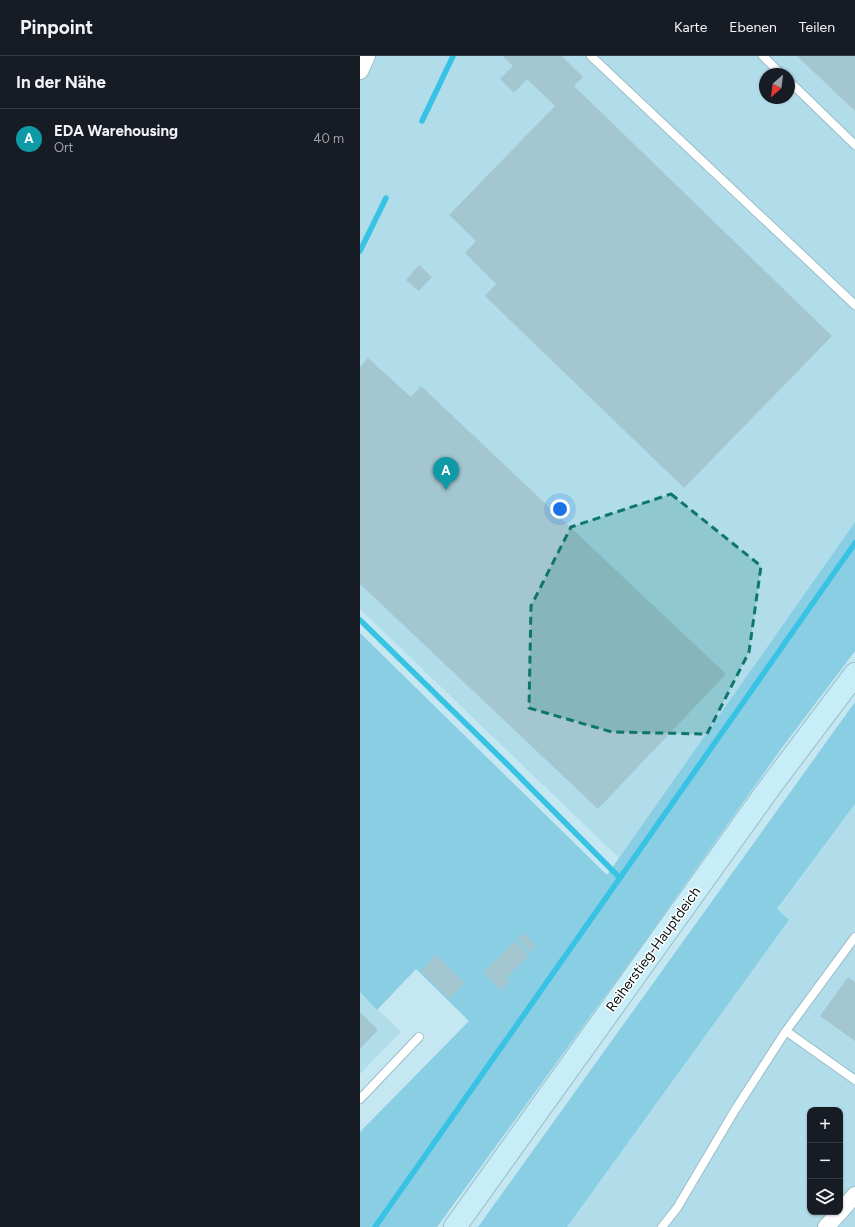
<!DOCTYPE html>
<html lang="de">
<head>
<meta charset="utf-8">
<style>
	:root { --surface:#171b24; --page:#242831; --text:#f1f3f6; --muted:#9ea1a6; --line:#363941; --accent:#b45309 }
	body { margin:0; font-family:Figtree,sans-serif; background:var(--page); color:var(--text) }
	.controls { position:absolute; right:12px; bottom:12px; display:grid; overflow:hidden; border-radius:8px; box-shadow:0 1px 3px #0004 }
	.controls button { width:36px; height:36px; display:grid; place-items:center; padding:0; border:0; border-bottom:1px solid var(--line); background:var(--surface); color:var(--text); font:20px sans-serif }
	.compass { position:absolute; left:399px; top:12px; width:36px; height:36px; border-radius:50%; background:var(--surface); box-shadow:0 1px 3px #0004; rotate:208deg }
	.you { position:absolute; left:200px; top:453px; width:14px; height:14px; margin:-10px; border:3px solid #fff; border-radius:50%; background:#1a73e8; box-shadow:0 0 0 6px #1a73e833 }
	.badge { display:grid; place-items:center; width:26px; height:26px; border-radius:50%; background:var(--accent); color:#fff; font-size:13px; font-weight:700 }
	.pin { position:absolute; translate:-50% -33px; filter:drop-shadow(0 1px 2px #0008) }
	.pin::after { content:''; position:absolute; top:21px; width:14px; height:12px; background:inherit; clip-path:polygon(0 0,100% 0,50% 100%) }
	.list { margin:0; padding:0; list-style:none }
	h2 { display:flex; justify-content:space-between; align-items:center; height:52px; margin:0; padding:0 16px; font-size:17px }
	h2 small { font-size:13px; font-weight:400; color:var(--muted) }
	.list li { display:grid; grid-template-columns:26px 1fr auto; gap:12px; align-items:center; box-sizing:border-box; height:60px; padding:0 16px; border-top:1px solid var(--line) }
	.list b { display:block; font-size:15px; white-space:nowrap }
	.list p { margin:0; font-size:13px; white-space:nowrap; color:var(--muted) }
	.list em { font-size:13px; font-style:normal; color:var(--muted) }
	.icon { flex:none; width:22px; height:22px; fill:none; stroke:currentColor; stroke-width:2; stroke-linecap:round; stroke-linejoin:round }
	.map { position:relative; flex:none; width:495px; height:1171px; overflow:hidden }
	header { display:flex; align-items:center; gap:24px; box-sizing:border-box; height:56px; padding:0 20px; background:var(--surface); border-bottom:1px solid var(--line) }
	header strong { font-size:19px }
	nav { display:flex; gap:22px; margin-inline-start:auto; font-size:14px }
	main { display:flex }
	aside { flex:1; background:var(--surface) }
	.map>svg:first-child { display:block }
</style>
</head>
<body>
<header>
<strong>Pinpoint</strong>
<nav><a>Karte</a><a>Ebenen</a><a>Teilen</a></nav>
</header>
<main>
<aside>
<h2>In der Nähe<small></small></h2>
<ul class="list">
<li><span class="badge" style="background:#0f9aa8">A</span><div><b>EDA Warehousing</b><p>Ort</p></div><em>40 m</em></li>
</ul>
</aside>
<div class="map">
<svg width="495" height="1171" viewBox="0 0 495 1171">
	<rect width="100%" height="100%" fill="#c5e7f2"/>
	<path fill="#b1ddea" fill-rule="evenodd" d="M 0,0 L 495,0 L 495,466 L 259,802 L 0,553 ZM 405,18 L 429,18 L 429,42 L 405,42 Z
		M 495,748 L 495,1171 L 207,1171 L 429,864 L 417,854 ZM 450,1054 L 480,1054 L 480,1156 L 450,1156 Z
		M 0,936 L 41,976 L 0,1018 Z"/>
	<path fill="#89cee3" d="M 495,466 L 495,595 L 421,693 L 280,892 L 77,1171 L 0,1171 L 0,1076 L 109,965 L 56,913 L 17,954 L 0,936 L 0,577 L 247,819 Z
		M 495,646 L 495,748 L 417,853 L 429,864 L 207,1171 L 118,1171 Z"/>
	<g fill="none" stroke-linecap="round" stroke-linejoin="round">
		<path stroke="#38c2e4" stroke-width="5.5" d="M 62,65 L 93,0
			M 0,195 L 26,142
			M 0,564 L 147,708 L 260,822
			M 15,1171 L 495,487"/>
	</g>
	<path fill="#a4c6d0" d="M 143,0 L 202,0 L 223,21 L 214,30 L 472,280 L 324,432 L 125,240 L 136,228 L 105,197 L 116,185 L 89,159 L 195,50 L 167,23 L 154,37 L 140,23 L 153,10 Z
		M 437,0 L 495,0 L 495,55 Z
		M 59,209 L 72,221 L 59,235 L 46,224 Z
		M 8,302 L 51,341 L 61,330 L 366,618 L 238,753 L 0,528 L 0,311 Z
		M 164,877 L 176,890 L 170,896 L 158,883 Z
		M 155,885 L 169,899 L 146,922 L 150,926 L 141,935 L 123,917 Z
		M 76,899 L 105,927 L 89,943 L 61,915 Z
		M 488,921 L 495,926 L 495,985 L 460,960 Z
		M 0,956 L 18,974 L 0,993 Z"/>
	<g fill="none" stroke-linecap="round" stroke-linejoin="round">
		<g stroke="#9bbdc7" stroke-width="10">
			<path id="service" d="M 231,0 L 495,249
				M 403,0 L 421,18
				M 429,25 L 495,89
				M 495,881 L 426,975 L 495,1024
				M 0,1043 L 59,981
				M 302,1171 L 317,1152 L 375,1054 L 426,975"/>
		</g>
		<g stroke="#9bbdc7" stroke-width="18">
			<path id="minor" d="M 0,15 L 7,0
				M 480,1156 L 495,1139
				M 466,1171 L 480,1156"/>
		</g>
		<g stroke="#9bbdc7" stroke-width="24">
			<path id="secondary" d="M 95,1171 L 410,731 L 495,618"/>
		</g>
		<use href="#service" stroke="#fff" stroke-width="8"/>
		<use href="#minor" stroke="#fff" stroke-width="16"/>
		<use href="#secondary" stroke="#c7eef8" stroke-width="22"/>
	</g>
	<path fill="#0f766e" fill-opacity="0.2" stroke="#0f766e" stroke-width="3" stroke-dasharray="8 5" stroke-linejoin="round" d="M 311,438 L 401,510 L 389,596 L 347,678 L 252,676 L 169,652 L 171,550 L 211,471 Z"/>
	<g text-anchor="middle" stroke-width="3" stroke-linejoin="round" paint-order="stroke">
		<g font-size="14" fill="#081418" stroke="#fff">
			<text transform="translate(293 893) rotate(-54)" y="5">Reiherstieg-Hauptdeich</text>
		</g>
	</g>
</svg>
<div class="controls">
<button>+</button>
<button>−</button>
<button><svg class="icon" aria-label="layers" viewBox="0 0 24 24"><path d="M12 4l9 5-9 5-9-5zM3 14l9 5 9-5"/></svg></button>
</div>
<svg class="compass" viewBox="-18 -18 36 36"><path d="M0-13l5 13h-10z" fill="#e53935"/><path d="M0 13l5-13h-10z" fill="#9ea1a6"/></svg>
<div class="you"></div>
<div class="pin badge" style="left:86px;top:434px;background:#0f9aa8">A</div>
</div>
</main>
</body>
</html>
